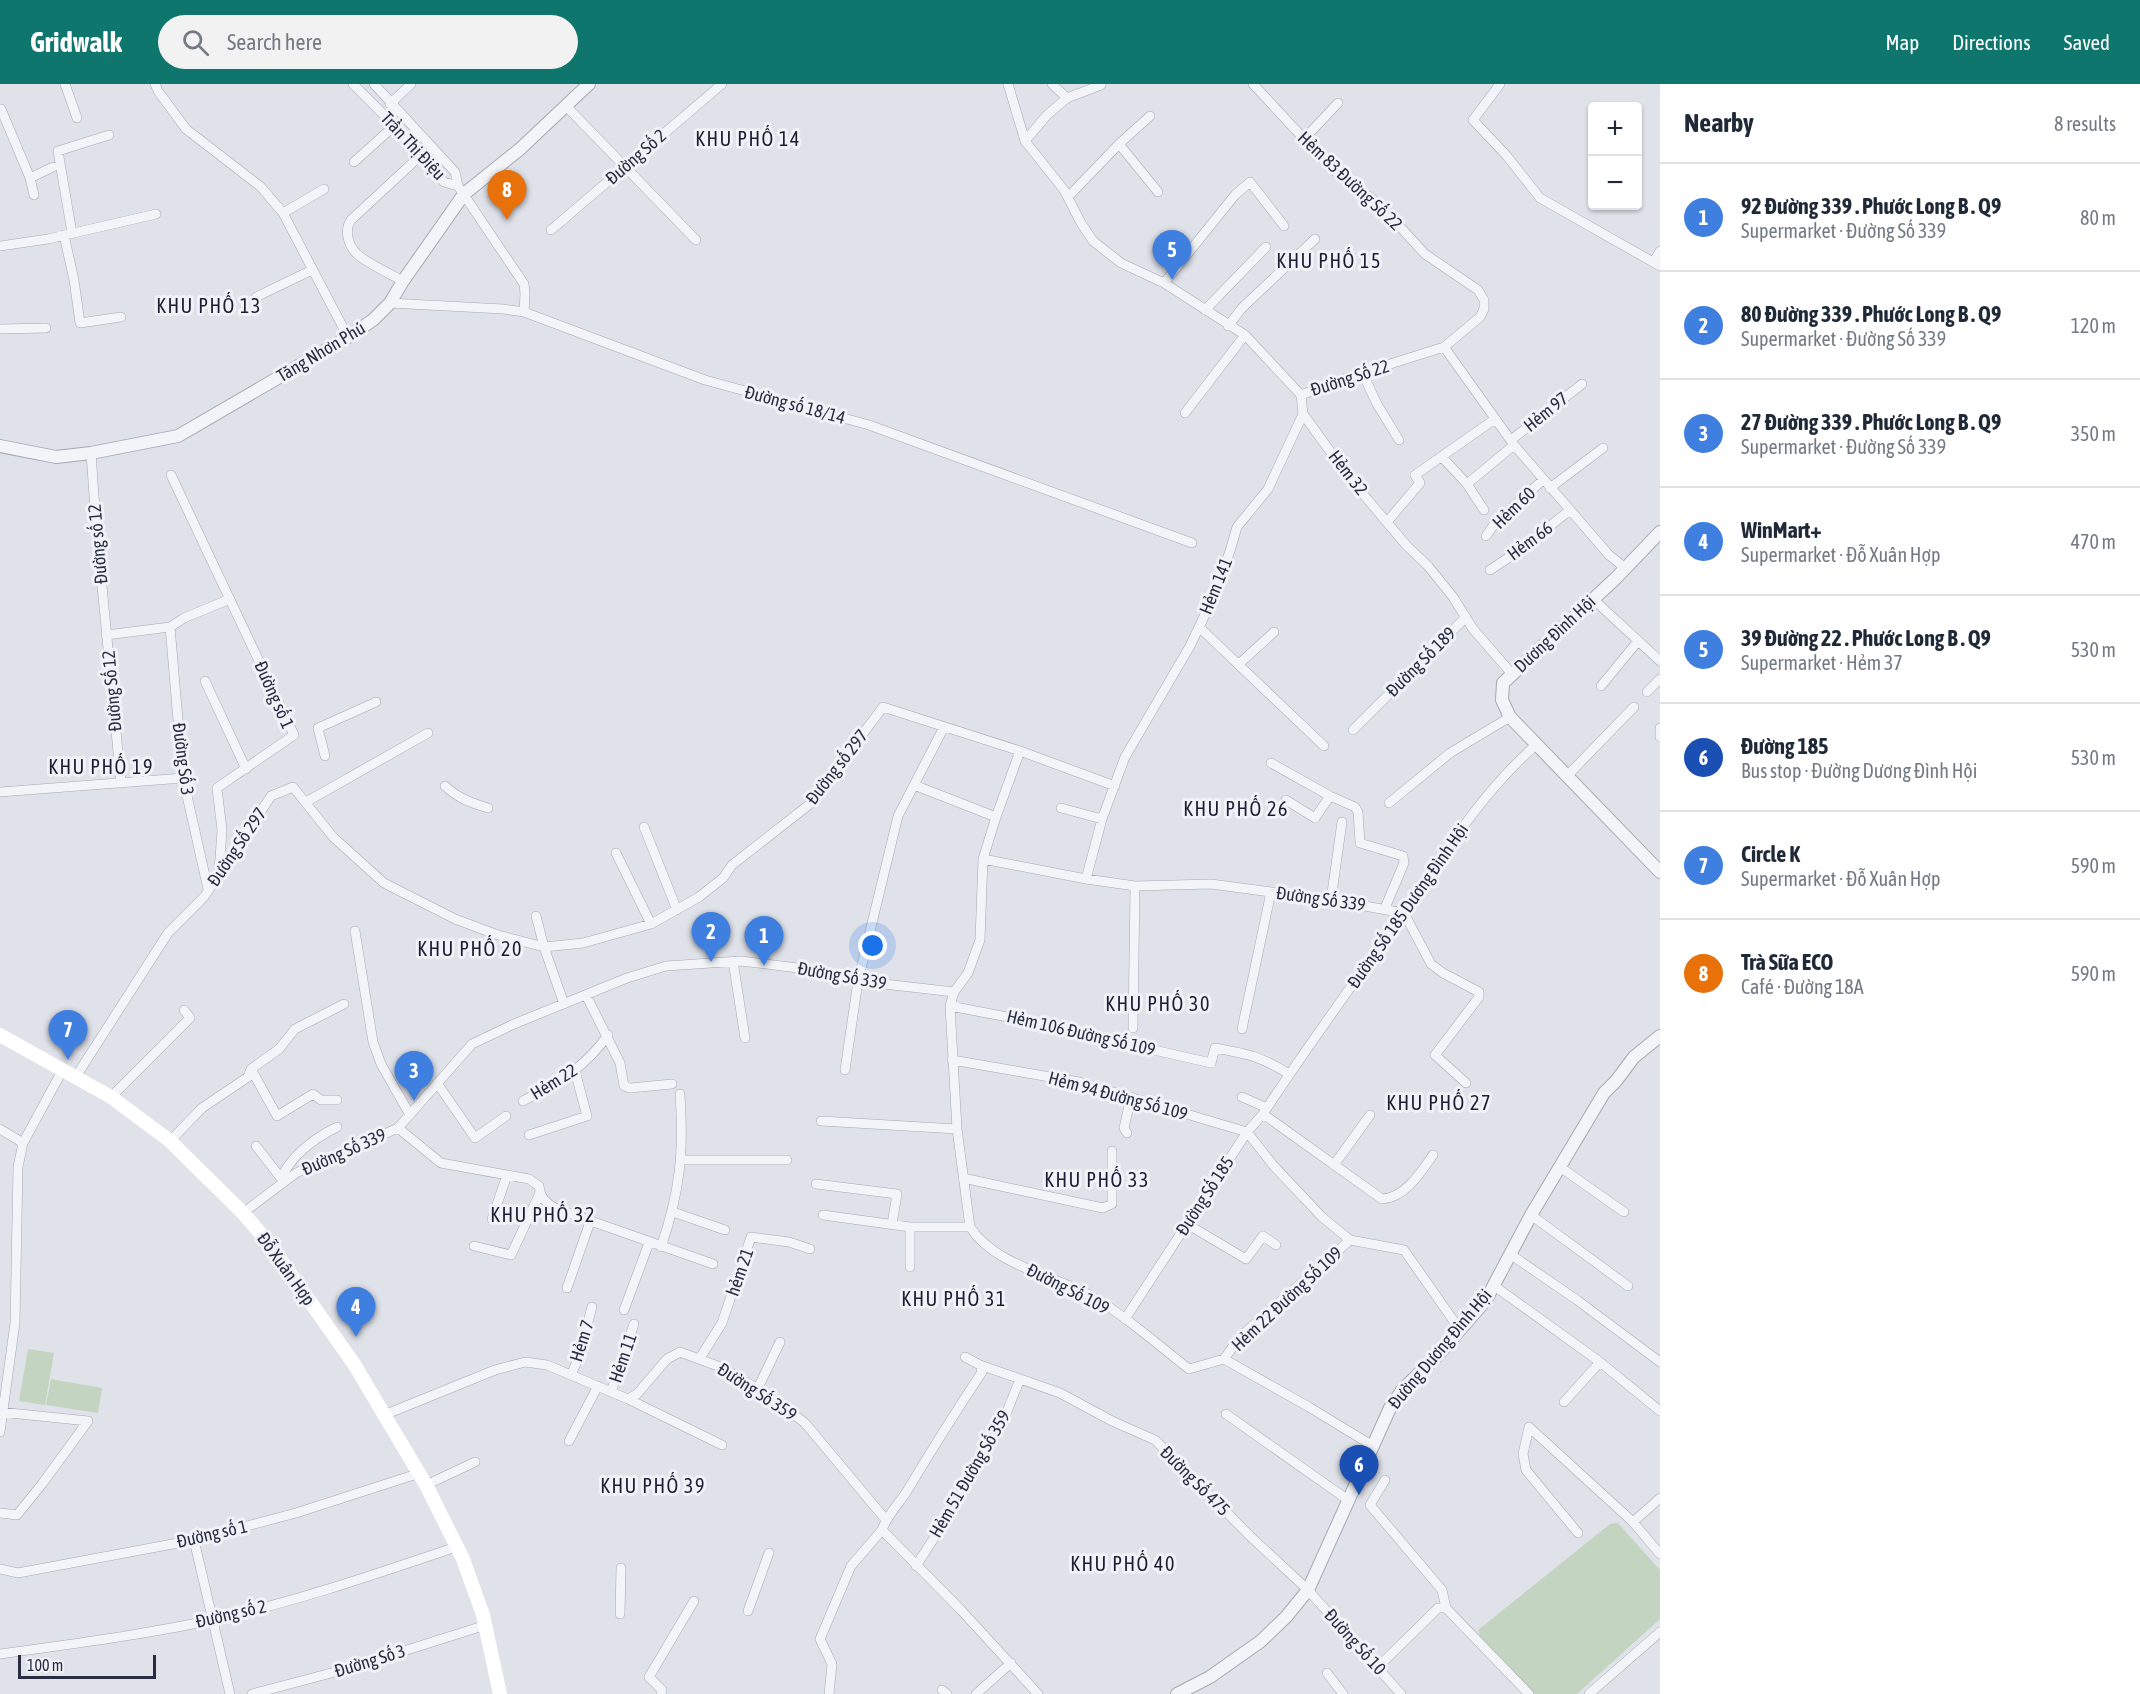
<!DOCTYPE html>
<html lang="en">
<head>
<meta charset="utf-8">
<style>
	:root { --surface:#fff; --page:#f2f2f3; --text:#1f2937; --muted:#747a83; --line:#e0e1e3; --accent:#0f766e }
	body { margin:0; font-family:"Asap Condensed",sans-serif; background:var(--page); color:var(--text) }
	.controls { position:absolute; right:18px; top:18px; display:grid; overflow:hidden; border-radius:6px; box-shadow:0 2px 4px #0004 }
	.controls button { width:54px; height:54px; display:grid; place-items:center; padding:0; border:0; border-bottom:2px solid var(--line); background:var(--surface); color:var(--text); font:30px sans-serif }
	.scale { position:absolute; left:18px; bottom:15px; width:138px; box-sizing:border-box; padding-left:6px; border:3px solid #282d42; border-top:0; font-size:16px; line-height:21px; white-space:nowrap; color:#282d42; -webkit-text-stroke:4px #f0f2f7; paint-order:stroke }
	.you { position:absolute; left:873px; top:862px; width:21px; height:21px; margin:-15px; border:4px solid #fff; border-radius:50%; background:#1a73e8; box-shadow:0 0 0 9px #1a73e833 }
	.badge { display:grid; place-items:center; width:39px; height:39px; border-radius:50%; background:var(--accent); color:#fff; font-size:20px; font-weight:700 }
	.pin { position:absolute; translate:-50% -50px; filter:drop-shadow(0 2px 3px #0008) }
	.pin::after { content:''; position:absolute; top:32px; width:21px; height:18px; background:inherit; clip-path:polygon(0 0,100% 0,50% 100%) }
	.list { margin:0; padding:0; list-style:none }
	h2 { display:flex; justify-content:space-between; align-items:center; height:78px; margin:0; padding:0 24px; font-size:26px }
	h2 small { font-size:20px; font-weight:400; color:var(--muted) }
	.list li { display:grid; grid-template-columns:39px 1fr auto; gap:18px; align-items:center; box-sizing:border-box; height:108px; padding:0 24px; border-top:2px solid var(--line) }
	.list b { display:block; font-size:22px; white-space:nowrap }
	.list p { margin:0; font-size:20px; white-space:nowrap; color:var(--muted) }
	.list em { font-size:20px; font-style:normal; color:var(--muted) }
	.icon { flex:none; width:33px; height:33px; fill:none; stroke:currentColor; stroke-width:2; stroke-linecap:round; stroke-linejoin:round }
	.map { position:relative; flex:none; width:1660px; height:1610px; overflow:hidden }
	header { display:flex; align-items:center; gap:36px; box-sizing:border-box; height:84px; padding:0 30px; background:var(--accent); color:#fff }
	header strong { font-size:28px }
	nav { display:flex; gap:33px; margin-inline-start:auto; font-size:21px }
	.search { width:420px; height:54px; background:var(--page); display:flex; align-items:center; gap:15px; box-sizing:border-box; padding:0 21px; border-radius:33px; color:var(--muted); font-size:22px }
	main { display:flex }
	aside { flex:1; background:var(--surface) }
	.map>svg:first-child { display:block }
</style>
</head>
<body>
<header>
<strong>Gridwalk</strong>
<div class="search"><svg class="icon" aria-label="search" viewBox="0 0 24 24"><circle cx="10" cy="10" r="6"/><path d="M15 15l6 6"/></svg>Search here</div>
<nav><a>Map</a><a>Directions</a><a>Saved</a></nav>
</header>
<main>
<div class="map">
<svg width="1660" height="1610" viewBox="0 0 1660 1610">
	<rect width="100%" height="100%" fill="#e0e2ea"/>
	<path fill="#c3d4c1" d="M 28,1265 L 54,1269 L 45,1321 L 19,1317 Z
		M 51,1295 L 102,1304 L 98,1329 L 46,1321 Z
		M 1618,1439 L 1660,1486 L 1660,1535 L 1577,1610 L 1535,1610 L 1480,1552 L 1478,1546 L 1610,1440 Z"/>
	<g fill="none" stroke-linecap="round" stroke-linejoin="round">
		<g stroke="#a5a8b4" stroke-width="10">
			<path id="minor" d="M 65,0 L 77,34
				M 155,0 L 158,7 L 186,45 L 261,103 L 283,129 L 348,253
				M 353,0 L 381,28 L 444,98 L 458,102
				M 374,0 L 455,88 L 458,102 L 524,200 L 525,210 L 524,228
				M 1008,0 L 1025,57 L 1064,106 L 1081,139 L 1093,157 L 1121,179 L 1164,199 L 1245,251 L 1301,311
				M 1052,0 L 1067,14
				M 1253,0 L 1332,85 L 1379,120 L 1425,170 L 1478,206 L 1484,216 L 1484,225 L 1480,233 L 1444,263
				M 1500,0 L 1473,36 L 1506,71 L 1540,114 L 1660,182
				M 390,20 L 411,0
				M 566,22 L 696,156
				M 1,25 L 30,94 L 34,111
				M 1304,55 L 1338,19
				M 1025,57 L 1047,31 L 1067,14 L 1101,1
				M 1119,60 L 1150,32
				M 354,78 L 394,42
				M 30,94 L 53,83
				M 1068,113 L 1119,60 L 1158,108
				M 283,129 L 324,105
				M 551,146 L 722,0
				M 72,149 L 58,67 L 109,51
				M 64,151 L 74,196 L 80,239 L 121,233
				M 0,162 L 48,155 L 156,130
				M 1654,177 L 1660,167
				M 403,197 C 392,191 365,178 357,170 C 348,161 344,146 351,136 L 420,72
				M 1164,199 L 1235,111 L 1250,98 L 1284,142
				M 256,213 L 312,186
				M 390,219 L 503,225 L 524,228 L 705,296 L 869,341 L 1192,459
				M 1205,226 L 1266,163
				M 1228,242 L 1242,224 L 1315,155
				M 0,245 L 46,244
				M 1363,290 L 1377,320 L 1399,356
				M 1301,311 L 1346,294 L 1444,263 L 1514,361 L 1609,471 L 1625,484
				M 1301,311 L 1303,330 L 1351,396 L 1407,462 L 1428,482 L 1453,513 L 1473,545 L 1512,590
				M 1185,329 L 1245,251
				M 1511,356 L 1582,300
				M 91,369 L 96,440 L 121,699
				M 1442,373 L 1467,400 L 1484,426
				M 171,391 L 294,651 L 217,704 L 222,746 L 219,788
				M 1467,400 L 1514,361
				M 1550,404 L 1603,364
				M 1387,438 L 1420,399 L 1415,391 L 1495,335
				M 1486,452 L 1495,439 L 1543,396
				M 1490,486 L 1520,466 L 1570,426
				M 1593,515 L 1660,577
				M 170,543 L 183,694 L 208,805
				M 1199,543 L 1324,662
				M 106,551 L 170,543 L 184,534 L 230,515
				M 1239,580 L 1274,548
				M 205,597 L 246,685
				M 1601,602 L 1638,557
				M 1647,608 L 1660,595
				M 1660,644 L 1660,653
				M 1353,646 L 1466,533
				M 325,672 L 318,644 L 376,618
				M 1271,679 L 1330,712 L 1355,723 L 1358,728 L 1360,759 L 1403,772 L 1404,779 L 1385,824
				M 1568,691 L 1634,623
				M 914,701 L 996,733
				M 445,702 C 458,714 471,719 488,724
				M 0,708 L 183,694
				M 1286,716 L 1315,734 L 1330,712
				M 306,718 L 428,649
				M 1389,719 L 1450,669 L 1510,633
				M 1061,724 L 1102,735
				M 644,743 L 677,826
				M 616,769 L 651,840
				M 983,775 L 996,733 L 1020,667
				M 1086,795 L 1102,735 L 1125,673 L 1190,562 L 1212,516 L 1230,467 L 1237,443 L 1268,405 L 1303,330
				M 1331,816 L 1342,738
				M 536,832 L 544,863 L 564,920
				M 355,847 L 373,958 L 381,980 L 410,1031
				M 733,877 L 745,954
				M 954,908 L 950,922 L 957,1045 L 970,1143 C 995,1182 1054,1191 1093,1213 C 1127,1233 1158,1261 1189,1285 L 1224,1275 L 1309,1323 L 1373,1362
				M 586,911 L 620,979 L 624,1002 L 630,1004 L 672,1000
				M 950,922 L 1023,936 L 1211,979 L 1215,964 C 1248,970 1260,972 1289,990
				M 1133,944 L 1135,802
				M 1242,945 L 1271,808
				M 952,976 L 1079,998 L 1247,1048 L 1273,1081 L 1322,1133 L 1350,1156 L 1404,1166 L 1460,1246
				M 251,985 L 277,1032 L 313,1010 L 321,1016 L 337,1016
				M 251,985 L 279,965 L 295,945 L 344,920
				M 845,986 L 858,897 L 898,732 L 944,643
				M 75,994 L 168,849 L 204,813 L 271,712 L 293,703 L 333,753 L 384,799 L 455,835 L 498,851 L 544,863 L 583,859 L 651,840 L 699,813 L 723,794 L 732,781 L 810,720 L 883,623 L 1020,667 L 1115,702
				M 437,999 L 475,1054 L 506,1032
				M 111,1013 L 190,934 L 184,926
				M 1242,1013 L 1267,1024
				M 523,1017 C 559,997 583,986 608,951
				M 1263,1030 L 1382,1115 C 1405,1114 1421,1088 1433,1071
				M 821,1037 L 957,1045
				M 398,1044 L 441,1079 L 529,1095 L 539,1102 C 540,1114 547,1120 557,1125 L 713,1180
				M 0,1045 L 23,1059
				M 1127,1049 L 1124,1044 L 1131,1013
				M 529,1051 L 587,1032 L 575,987
				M 170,1057 L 202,1024 L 248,993 L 251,985
				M 256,1062 L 284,1098
				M 681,1076 L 787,1076
				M 1334,1081 L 1370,1031
				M 1560,1083 L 1624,1128
				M 281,1094 C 292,1071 315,1054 337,1043
				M 963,1094 L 1103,1124 L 1112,1120 L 1112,1067
				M 816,1100 L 897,1110 L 892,1140
				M 673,1128 L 725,1146
				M 243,1129 L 296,1089 L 398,1044 L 472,960 L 514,940 L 627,894 L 666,882 L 741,877 L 806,885 L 858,897 L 954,908 L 968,889 L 980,856 L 983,775 L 1086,795 L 1135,802 L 1211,800 L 1331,816 L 1404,829 L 1431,880 L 1443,889 L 1479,908 L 1479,913 L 1435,971 L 1466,999
				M 823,1131 L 910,1143 L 970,1143
				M 1531,1131 L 1628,1202
				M 492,1135 L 507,1091
				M 1187,1140 L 1246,1175 L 1263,1152 L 1276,1161
				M 910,1143 L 910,1183
				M 474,1162 L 511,1171 L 540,1109
				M 661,1163 C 680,1108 684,1068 680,1010
				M 1510,1170 L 1577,1216 L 1660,1278
				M 1493,1201 L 1600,1278 L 1660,1327
				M 567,1204 L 590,1138
				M 624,1226 L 649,1159
				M 1125,1235 L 1247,1048 L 1263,1030 C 1308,961 1357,895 1404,828 C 1445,769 1482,708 1536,661
				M 965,1273 L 980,1281 L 1060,1309 L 1112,1337 L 1155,1356 L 1250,1452 L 1308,1506 L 1401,1610
				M 700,1274 L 722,1239 L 751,1153 L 789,1158 L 810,1165
				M 1224,1275 L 1240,1253 L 1350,1156
				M 980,1281 L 982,1288 C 956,1327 931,1367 907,1407 C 899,1420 887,1431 882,1446 L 961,1526 L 1038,1610
				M 571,1291 L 578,1275 L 592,1223
				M 758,1304 L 780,1258
				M 611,1308 L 634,1240
				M 628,1315 L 722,1361
				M 1564,1318 L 1600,1278
				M 0,1328 L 88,1337 L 42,1400 L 17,1431 L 0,1429
				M 1226,1330 L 1348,1416
				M 384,1331 L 495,1286 L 525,1278 L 547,1281 L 628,1315 L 637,1310 L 667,1275 L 680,1268 L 723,1284 L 768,1311 L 805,1339 L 886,1436
				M 1529,1343 L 1633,1438 L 1660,1470
				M 1529,1343 L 1523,1370 L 1526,1386 L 1578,1449
				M 0,1348 L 15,1239 L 18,1083 L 23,1059 L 62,987
				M 569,1357 L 598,1302
				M 1385,1396 L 1370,1421 L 1442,1506 L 1446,1524
				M 426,1401 L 475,1378
				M 1633,1438 L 1660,1414
				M 194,1456 L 230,1610
				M 916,1482 L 959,1415 L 1002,1340 L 1020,1295
				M 0,1485 L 18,1489 L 194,1456 L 296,1429 L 420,1389
				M 1446,1524 L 1529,1610
				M 748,1527 L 769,1469
				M 620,1530 L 621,1484
				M 0,1570 C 71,1560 142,1551 212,1536 C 295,1518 376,1490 456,1463
				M 1377,1584 L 1438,1524 L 1446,1524
				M 1327,1589 L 1343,1610
				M 942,1606 L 947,1610
				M 252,1610 L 350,1584 L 486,1541
				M 661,1610 L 662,1606 L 649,1593 L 694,1517
				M 829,1610 L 832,1580 L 820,1555 L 851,1482 L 882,1446
				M 976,1610 L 1011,1579
				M 1589,1610 L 1660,1548"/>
		</g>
		<g stroke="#a5a8b4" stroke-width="14">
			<path id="tertiary" d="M 0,362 L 56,373 L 91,369 L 178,352 L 348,253 L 373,236 L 390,219 L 403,197 L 464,110 L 520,65 L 589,0
				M 1660,448 L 1616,494 L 1503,599 L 1502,616 L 1510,633 L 1660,788
				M 1177,1610 L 1210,1593 L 1261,1557 L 1286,1533 L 1308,1506 L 1390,1324 L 1403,1305 L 1438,1271 L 1486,1216 L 1531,1131 L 1604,1009 L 1616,997 L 1634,973 L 1660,952"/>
		</g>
		<use href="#minor" stroke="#f3f4f8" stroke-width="9"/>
		<use href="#tertiary" stroke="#f3f4f8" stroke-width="12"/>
		<path stroke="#fff" stroke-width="14" d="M 0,951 L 111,1013 L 170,1057 L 243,1129 L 268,1158 L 354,1280 L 426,1401 L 463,1475 L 483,1531 L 500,1610"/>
	</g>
	<g text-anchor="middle" stroke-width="6" stroke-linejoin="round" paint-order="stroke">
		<g font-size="18" fill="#282d42" stroke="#f0f2f7">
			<text transform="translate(413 62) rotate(47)" y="6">Trần Thị Điệu</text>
			<text transform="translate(636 73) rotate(-41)" y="6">Đường Số 2</text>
			<text transform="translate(1350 97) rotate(43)" y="6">Hẻm 83 Đường Số 22</text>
			<text transform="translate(321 268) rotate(-31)" y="6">Tăng Nhơn Phú</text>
			<text transform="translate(1350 294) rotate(-18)" y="6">Đường Số 22</text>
			<text transform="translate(795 321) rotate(15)" y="6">Đường số 18/14</text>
			<text transform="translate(1546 328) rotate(-39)" y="6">Hẻm 97</text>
			<text transform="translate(1348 389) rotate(52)" y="6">Hẻm 32</text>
			<text transform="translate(1514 424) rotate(-44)" y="6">Hẻm 60</text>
			<text transform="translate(1530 457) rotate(-37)" y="6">Hẻm 66</text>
			<text transform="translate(98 460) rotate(-95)" y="6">Đường số 12</text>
			<text transform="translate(1216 502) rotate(-68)" y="6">Hẻm 141</text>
			<text transform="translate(1555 550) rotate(-43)" y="6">Dương Đình Hội</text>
			<text transform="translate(1421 578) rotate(-45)" y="6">Đường Số 189</text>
			<text transform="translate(112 607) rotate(-95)" y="6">Đường Số 12</text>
			<text transform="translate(274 611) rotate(66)" y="6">Đường số 1</text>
			<text transform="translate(183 675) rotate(83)" y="6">Đường Số 3</text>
			<text transform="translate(837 683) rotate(-52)" y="6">Đường số 297</text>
			<text transform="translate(237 763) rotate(-56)" y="6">Đường Số 297</text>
			<text transform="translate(1321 815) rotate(8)" y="6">Đường Số 339</text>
			<text transform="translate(1408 822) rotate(-55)" y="6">Đường Số 185 Dương Đình Hội</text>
			<text transform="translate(842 892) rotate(10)" y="6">Đường Số 339</text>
			<text transform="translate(1081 949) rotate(13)" y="6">Hẻm 106 Đường Số 109</text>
			<text transform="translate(554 998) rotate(-32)" y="6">Hẻm 22</text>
			<text transform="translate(1118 1012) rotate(15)" y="6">Hẻm 94 Đường Số 109</text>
			<text transform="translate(344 1068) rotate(-24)" y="6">Đường Số 339</text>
			<text transform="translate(1205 1112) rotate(-57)" y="6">Đường Số 185</text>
			<text transform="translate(286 1185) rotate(54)" y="6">Đỗ Xuân Hợp</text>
			<text transform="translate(740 1188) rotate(-71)" y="6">hẻm 21</text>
			<text transform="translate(1068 1205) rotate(27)" y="6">Đường Số 109</text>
			<text transform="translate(1287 1215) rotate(-43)" y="6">Hẻm 22 Đường Số 109</text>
			<text transform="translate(582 1257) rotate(-73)" y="6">Hẻm 7</text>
			<text transform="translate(1440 1265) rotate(-50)" y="6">Đường Dương Đình Hội</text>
			<text transform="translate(623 1274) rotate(-71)" y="6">Hẻm 11</text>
			<text transform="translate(757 1308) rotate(33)" y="6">Đường Số 359</text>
			<text transform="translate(970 1390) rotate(-60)" y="6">Hẻm 51 Đường Số 359</text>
			<text transform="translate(1195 1397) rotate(45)" y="6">Đường Số 475</text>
			<text transform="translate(212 1450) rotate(-13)" y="6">Đường số 1</text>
			<text transform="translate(231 1530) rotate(-13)" y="6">Đường số 2</text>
			<text transform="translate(1355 1558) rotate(48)" y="6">Đường Số 10</text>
			<text transform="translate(370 1577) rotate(-17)" y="6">Đường Số 3</text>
		</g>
		<g font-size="20" letter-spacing="1.5" fill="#1a1e33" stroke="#f0f2f7">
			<text x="748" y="62">KHU PHỐ 14</text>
			<text x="1329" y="184">KHU PHỐ 15</text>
			<text x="209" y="229">KHU PHỐ 13</text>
			<text x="101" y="690">KHU PHỐ 19</text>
			<text x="1236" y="732">KHU PHỐ 26</text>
			<text x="470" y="872">KHU PHỐ 20</text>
			<text x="1158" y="927">KHU PHỐ 30</text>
			<text x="1439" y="1026">KHU PHỐ 27</text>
			<text x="1097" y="1103">KHU PHỐ 33</text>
			<text x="543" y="1138">KHU PHỐ 32</text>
			<text x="954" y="1222">KHU PHỐ 31</text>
			<text x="653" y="1409">KHU PHỐ 39</text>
			<text x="1123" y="1487">KHU PHỐ 40</text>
		</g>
	</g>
</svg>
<div class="controls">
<button>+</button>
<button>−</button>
</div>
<div class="scale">100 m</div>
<div class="you"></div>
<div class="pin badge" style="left:764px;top:882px;background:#3f7fe0">1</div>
<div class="pin badge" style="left:711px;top:878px;background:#3f7fe0">2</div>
<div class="pin badge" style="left:414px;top:1017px;background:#3f7fe0">3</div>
<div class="pin badge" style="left:356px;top:1253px;background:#3f7fe0">4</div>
<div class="pin badge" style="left:1172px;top:196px;background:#3f7fe0">5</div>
<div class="pin badge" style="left:1359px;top:1411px;background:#1a4fb4">6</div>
<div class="pin badge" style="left:68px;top:976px;background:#3f7fe0">7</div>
<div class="pin badge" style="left:507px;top:136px;background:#e8710a">8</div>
</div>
<aside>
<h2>Nearby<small>8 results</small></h2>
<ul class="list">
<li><span class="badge" style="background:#3f7fe0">1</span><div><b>92 Đường 339 . Phước Long B . Q9</b><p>Supermarket · Đường Số 339</p></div><em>80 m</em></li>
<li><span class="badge" style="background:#3f7fe0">2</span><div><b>80 Đường 339 . Phước Long B . Q9</b><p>Supermarket · Đường Số 339</p></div><em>120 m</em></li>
<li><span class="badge" style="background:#3f7fe0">3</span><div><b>27 Đường 339 . Phước Long B . Q9</b><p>Supermarket · Đường Số 339</p></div><em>350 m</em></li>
<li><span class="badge" style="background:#3f7fe0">4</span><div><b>WinMart+</b><p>Supermarket · Đỗ Xuân Hợp</p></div><em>470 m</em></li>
<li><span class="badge" style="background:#3f7fe0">5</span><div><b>39 Đường 22 . Phước Long B . Q9</b><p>Supermarket · Hẻm 37</p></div><em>530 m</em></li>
<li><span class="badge" style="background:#1a4fb4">6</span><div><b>Đường 185</b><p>Bus stop · Đường Dương Đình Hội</p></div><em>530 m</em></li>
<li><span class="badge" style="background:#3f7fe0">7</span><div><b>Circle K</b><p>Supermarket · Đỗ Xuân Hợp</p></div><em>590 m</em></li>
<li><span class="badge" style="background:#e8710a">8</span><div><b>Trà Sữa ECO</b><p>Café · Đường 18A</p></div><em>590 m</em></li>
</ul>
</aside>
</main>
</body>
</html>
